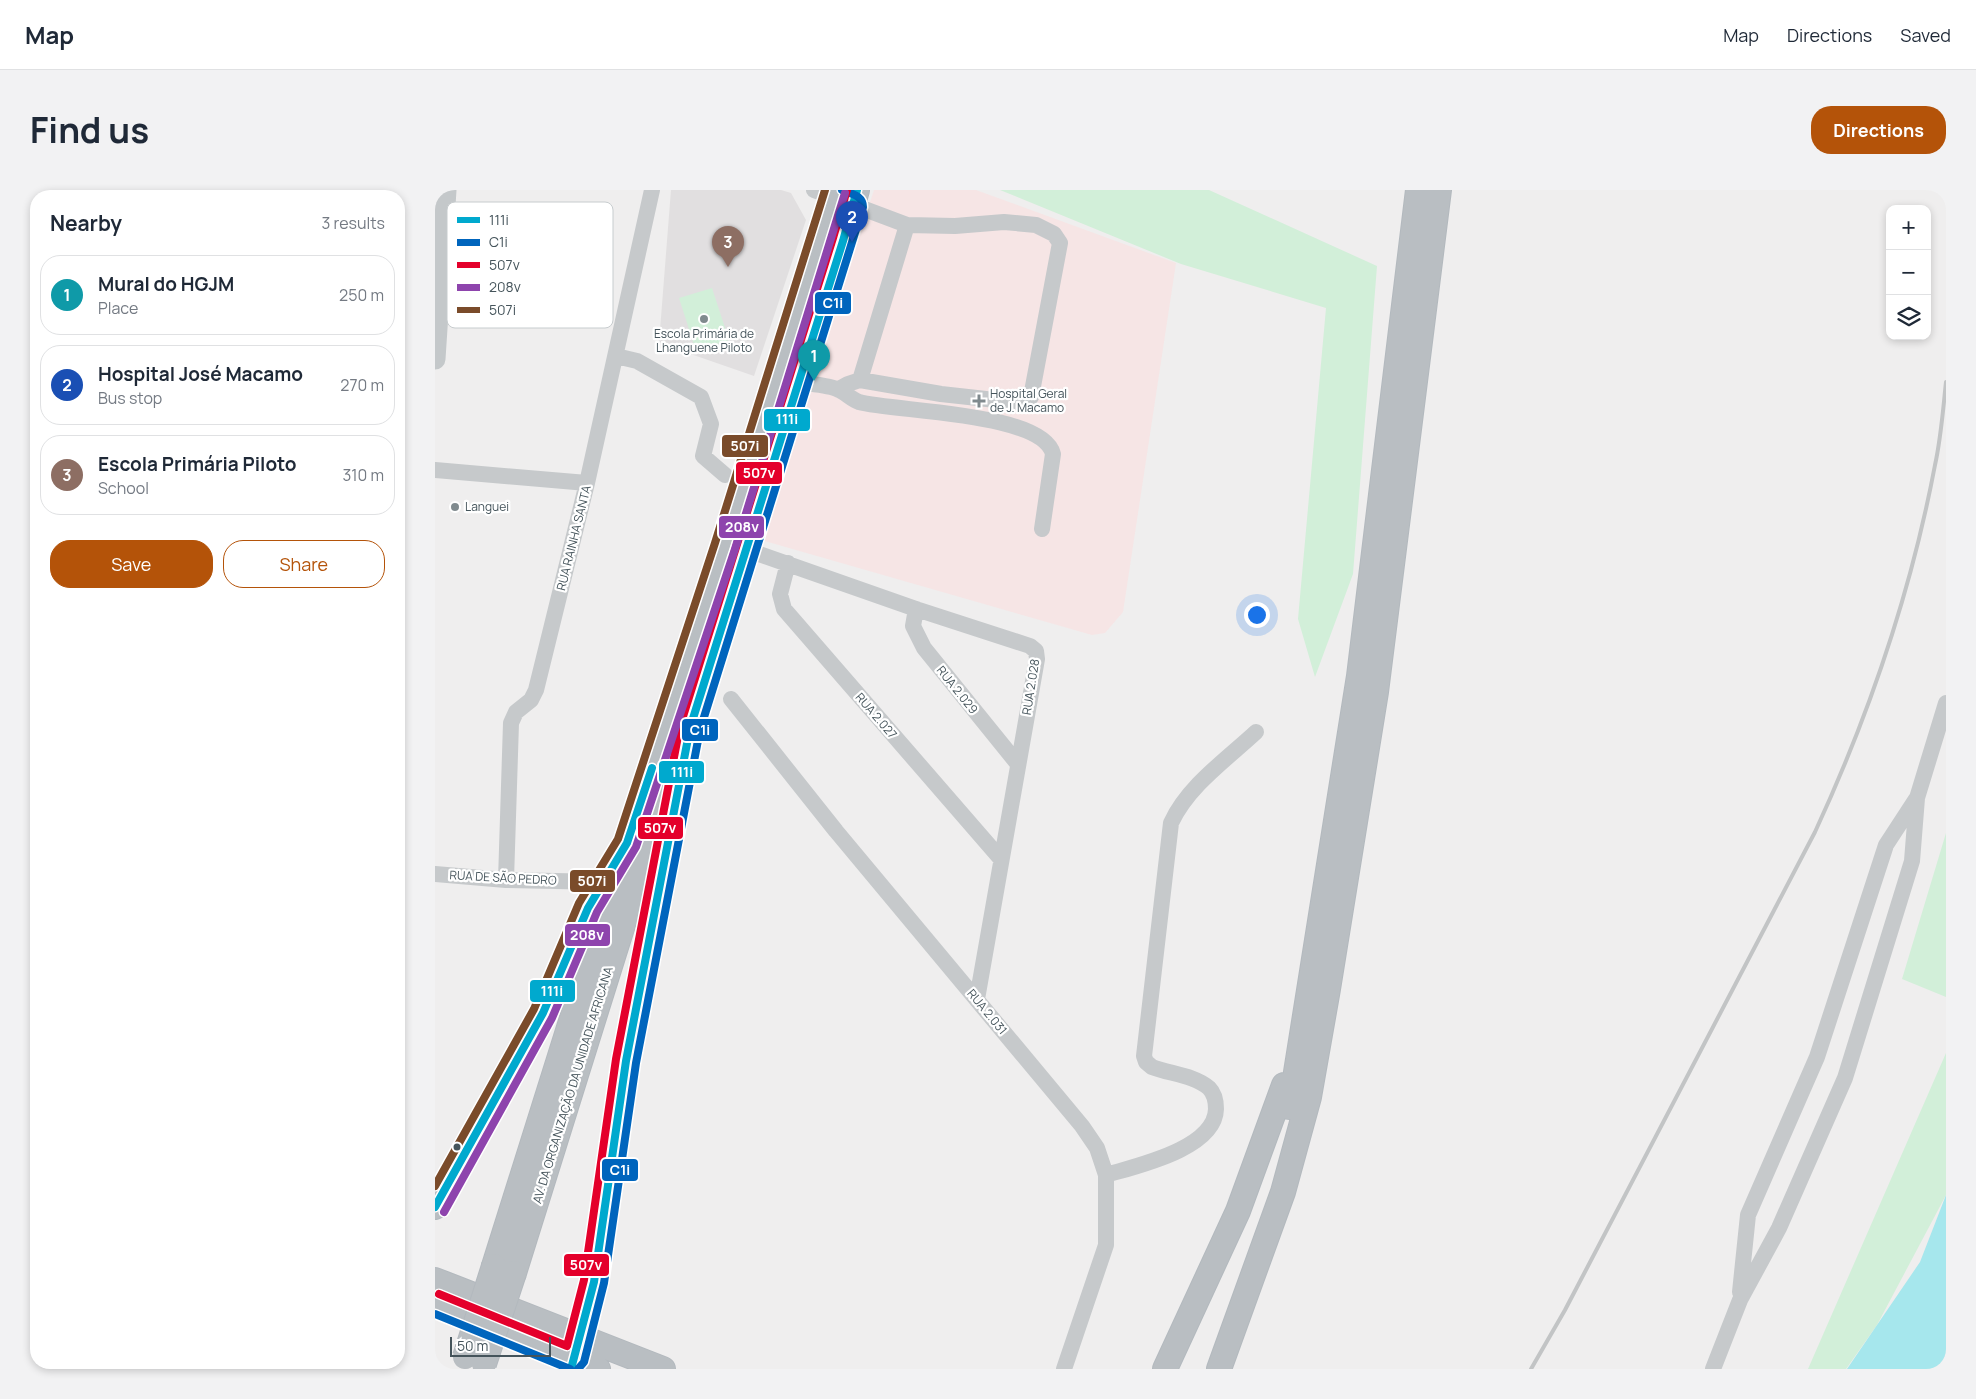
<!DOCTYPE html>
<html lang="en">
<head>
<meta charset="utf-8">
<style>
	:root { --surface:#fff; --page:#f2f2f3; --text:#1f2937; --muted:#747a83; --line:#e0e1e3; --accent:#b45309 }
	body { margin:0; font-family:Manrope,sans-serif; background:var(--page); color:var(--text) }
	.controls { position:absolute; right:15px; top:15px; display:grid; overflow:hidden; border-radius:10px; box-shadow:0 2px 8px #0003 }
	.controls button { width:45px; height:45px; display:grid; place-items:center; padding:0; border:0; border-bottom:1px solid var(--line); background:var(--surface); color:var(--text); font:25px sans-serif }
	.scale { position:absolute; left:15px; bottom:12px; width:101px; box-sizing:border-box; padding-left:5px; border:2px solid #45545b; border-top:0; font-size:14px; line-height:18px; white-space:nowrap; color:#45545b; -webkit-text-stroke:4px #fff; paint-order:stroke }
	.you { position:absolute; left:821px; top:424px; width:18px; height:18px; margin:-12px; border:4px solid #fff; border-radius:50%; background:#1a73e8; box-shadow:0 0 0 8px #1a73e833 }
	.badge { display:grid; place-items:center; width:32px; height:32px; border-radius:50%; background:var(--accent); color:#fff; font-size:16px; font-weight:700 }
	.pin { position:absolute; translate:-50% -41px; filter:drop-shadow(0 1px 2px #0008) }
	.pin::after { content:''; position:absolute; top:26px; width:18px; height:15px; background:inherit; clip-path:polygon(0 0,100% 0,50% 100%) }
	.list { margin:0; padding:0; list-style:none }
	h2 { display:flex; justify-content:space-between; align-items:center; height:65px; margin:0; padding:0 20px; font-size:21px }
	h2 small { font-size:16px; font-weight:400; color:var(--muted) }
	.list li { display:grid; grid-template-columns:32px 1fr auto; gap:15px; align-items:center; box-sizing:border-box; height:80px; margin:0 10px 10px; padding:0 10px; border:1px solid var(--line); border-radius:20px }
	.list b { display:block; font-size:19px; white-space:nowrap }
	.list p { margin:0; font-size:16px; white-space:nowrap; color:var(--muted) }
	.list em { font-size:16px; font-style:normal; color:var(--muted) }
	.actions { display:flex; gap:10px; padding:15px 20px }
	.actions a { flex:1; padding:11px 0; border:1px solid var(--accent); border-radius:20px; text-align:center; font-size:18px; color:var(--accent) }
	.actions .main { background:var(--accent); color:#fff }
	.icon { flex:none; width:28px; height:28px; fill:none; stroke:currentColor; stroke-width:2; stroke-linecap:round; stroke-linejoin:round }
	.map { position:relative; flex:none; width:1511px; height:1179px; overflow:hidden; border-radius:20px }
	header { display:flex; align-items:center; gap:30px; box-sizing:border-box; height:70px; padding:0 25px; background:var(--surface); border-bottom:1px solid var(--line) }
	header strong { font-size:24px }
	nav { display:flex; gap:28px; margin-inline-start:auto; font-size:18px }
	.intro { display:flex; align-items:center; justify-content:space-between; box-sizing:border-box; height:120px; padding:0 30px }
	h1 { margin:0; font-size:35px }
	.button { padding:12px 22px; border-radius:20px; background:var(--accent); color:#fff; font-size:18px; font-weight:700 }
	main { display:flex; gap:30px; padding:0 30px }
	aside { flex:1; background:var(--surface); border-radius:20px; box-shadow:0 2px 8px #0003 }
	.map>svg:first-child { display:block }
</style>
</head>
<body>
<header>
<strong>Map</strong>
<nav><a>Map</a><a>Directions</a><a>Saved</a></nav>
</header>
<div class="intro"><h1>Find us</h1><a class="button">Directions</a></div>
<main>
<aside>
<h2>Nearby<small>3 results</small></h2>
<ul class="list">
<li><span class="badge" style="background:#0f9aa8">1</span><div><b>Mural do HGJM</b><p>Place</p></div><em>250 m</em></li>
<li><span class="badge" style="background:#1a4fb4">2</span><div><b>Hospital José Macamo</b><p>Bus stop</p></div><em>270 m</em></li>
<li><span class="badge" style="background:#8d6e63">3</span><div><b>Escola Primária Piloto</b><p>School</p></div><em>310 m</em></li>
</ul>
<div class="actions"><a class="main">Save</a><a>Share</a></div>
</aside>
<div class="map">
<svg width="1511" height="1179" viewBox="0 0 1511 1179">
	<rect width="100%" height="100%" fill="#efeeee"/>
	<path fill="#e1dfe0" d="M 236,0 L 346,0 L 356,3 L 371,30 L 319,186 L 224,153 Z"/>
	<path fill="#f6e5e5" d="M 439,0 L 541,0 L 741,73 L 688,422 L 670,443 L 657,445 L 323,349 Z"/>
	<path fill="#d2efd9" d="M 565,0 L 774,0 L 942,76 L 918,384 L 880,487 L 863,429 L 891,118 L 746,74 Z
		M 277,98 L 294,150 L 261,161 L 244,108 Z
		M 1511,643 L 1511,807 L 1467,789 Z
		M 1511,863 L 1511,1005 L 1442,1135 L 1411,1179 L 1373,1179 Z"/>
	<path fill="#a6e7ed" d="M 1511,1005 L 1511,1179 L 1412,1179 L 1485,1072 Z"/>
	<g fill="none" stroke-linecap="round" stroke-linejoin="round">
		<g stroke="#b3b9be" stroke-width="26">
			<path id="highway" d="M 854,917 L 858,901 L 924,486 L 983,0
				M 0,1017 L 108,823 L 153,718 L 170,686
				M 59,1076 L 192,653 L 290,356 L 400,0
				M 79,1083 L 207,674 L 255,538 L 310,359 L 408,51 L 422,0
				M 0,1090 L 228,1179
				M 0,1113 L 163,1179
				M 136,1179 L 159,1092 L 191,871 L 239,619
				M 730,1179 L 803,1021 L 849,895
				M 784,1179 L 848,1002 L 874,907 L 893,799 L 941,502 L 1004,0"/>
		</g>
		<path stroke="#c6c9cb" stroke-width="16" d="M 379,0 L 472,35 L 520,36 L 569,32 L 601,35 L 619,44 L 625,53 L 596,207 L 592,212 L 587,213 L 506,204 L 425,190 L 413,194 L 404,199
			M 181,166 L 202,171 L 266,207 L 276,234 L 268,266 L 290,285
			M 425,190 L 472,35
			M 363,192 C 374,194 395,195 404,200 C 411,203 416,209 424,212 C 461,222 608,222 618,264 L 607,339
			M 0,280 L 152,293
			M 310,359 L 481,419 L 595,456 L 601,461 L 602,469 L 542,809
			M 353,373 L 345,404 L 349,419 L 565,668
			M 481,419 L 478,436 L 489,458 L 582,573
			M 296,509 L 401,641 L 647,936 L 662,958 L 671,985 L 671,1055 L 629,1179
			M 0,684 L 71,690 L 167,692
			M 71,690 L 76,533 L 81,522 L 96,510 L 101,500 L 152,293 L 217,0
			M 671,985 C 701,976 780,959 781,919 C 781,912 780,904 774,898 C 759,885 735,884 717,877 L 711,872 L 709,866 L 736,633 C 753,596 792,569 821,542
			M 1305,1102 L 1313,1025 L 1382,867 L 1451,655 L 1481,609
			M 1278,1179 L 1305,1110 L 1344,1038 L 1410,888 L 1477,671 L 1482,608 L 1511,513"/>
		<path stroke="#c4c8ca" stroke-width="21" d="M 0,169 L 11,0"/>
		<use href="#highway" stroke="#b9bec2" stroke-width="24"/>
		<path stroke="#c2c4c5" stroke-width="4" d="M 1096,1179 L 1130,1120 L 1380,642 C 1434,525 1476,402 1500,275 C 1506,248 1508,220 1511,192"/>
		<g stroke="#b3b9be" stroke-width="26" stroke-linecap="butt">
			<path id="highway-bridge" d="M 30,1167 L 59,1076
				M 49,1174 L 79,1083"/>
		</g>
		<use href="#highway-bridge" stroke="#b9bec2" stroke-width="24"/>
		<g stroke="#fff" stroke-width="11">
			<path id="bus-1" d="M 0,1017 L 108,823 L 153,718 L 192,653 L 217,578
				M 136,1179 L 159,1092 L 191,871 L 255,538 L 408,51 L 422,0"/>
		</g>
		<g stroke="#fff" stroke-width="11">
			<path id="bus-2" d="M 0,1124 L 135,1179
				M 143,1179 L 149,1172 L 169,1093 L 201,873 L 265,540 L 428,17 C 428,5 416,4 407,0"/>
		</g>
		<g stroke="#fff" stroke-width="11">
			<path id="bus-3" d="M 4,1104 L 132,1156 L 149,1090 L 181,869 L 245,536 L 398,48 L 412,0"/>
		</g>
		<g stroke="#fff" stroke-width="11">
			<path id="bus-4" d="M 9,1022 L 117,828 L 162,722 L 201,657 L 300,359 L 410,3"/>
		</g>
		<g stroke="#fff" stroke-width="11">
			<path id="bus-5" d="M 0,996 L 99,819 L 144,713 L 183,649 L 280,353 L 390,0"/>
		</g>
		<use href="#bus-1" stroke="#00a9ce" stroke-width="8"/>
		<use href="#bus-2" stroke="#0065bd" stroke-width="8"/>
		<use href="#bus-3" stroke="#e4002b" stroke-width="8"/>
		<use href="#bus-4" stroke="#8e44ad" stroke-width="8"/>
		<use href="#bus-5" stroke="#7a4b2a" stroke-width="8"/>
	</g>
	<g fill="#808a8e" stroke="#fff" stroke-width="2">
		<circle cx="269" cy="129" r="5"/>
		<path d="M541.5 203.5h5v5h5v5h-5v5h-5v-5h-5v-5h5z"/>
		<circle cx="20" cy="317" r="5"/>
	</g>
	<circle fill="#45545b" stroke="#fff" stroke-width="2" cx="22" cy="957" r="4.5"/>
	<g text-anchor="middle" stroke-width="4.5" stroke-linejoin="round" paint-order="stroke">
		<g font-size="12" fill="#45545b" stroke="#fff" text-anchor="start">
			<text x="269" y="148" text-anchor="middle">Escola Primária de<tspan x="269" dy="14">Lhanguene Piloto</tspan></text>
			<text x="555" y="208">Hospital Geral<tspan x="555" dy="14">de J. Macamo</tspan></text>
			<text x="30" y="321">Languei</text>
		</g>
		<g font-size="12" fill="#45545b" stroke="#fff">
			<text transform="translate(139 348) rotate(-76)" y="4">RUA RAINHA SANTA</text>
			<text transform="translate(596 497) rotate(-81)" y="4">RUA 2.028</text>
			<text transform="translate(522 500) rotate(51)" y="4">RUA 2.029</text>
			<text transform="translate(441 526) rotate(49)" y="4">RUA 2.027</text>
			<text transform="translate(68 688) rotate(3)" y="4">RUA DE SÃO PEDRO</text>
			<text transform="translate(552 822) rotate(50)" y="4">RUA 2.031</text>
			<text transform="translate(138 895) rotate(-73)" y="4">AV. DA ORGANIZAÇÃO DA UNIDADE AFRICANA</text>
		</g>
	</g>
	<rect x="12" y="12" width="166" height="126" rx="8" fill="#fff" stroke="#c7ccce" stroke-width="1"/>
	<rect x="22" y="27" width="23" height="6" fill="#00a9ce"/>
	<rect x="22" y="49" width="23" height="7" fill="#0065bd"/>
	<rect x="22" y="72" width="23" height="6" fill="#e4002b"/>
	<rect x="22" y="94" width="23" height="7" fill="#8e44ad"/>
	<rect x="22" y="117" width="23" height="6" fill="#7a4b2a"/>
	<g font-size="14" fill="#45545b">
		<text x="54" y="35">111i</text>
		<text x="54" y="57">C1i</text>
		<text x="54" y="80">507v</text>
		<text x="54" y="102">208v</text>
		<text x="54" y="125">507i</text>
	</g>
	<g stroke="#fff" stroke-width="2">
		<rect x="379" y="101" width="38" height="24" rx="5" fill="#0065bd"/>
		<rect x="328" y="218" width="48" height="24" rx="5" fill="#00a9ce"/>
		<rect x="286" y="244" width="48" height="24" rx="5" fill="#7a4b2a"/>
		<rect x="300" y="271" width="48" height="24" rx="5" fill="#e4002b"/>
		<rect x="283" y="325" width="47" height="24" rx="5" fill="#8e44ad"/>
		<rect x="246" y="528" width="38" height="24" rx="5" fill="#0065bd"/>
		<rect x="223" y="570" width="47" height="24" rx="5" fill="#00a9ce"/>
		<rect x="202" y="626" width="47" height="24" rx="5" fill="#e4002b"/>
		<rect x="134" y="679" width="47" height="24" rx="5" fill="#7a4b2a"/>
		<rect x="129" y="733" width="47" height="24" rx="5" fill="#8e44ad"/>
		<rect x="94" y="789" width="47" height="24" rx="5" fill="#00a9ce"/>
		<rect x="166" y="968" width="38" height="24" rx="5" fill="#0065bd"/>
		<rect x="128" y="1063" width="47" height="24" rx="5" fill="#e4002b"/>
	</g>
	<g font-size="14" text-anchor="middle" font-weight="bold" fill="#fff">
		<text x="398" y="118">C1i</text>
		<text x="352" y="234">111i</text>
		<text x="310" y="261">507i</text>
		<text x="324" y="288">507v</text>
		<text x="307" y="342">208v</text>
		<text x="265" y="545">C1i</text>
		<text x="247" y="587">111i</text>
		<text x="225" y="643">507v</text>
		<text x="157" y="696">507i</text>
		<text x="152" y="750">208v</text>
		<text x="117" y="806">111i</text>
		<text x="185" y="985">C1i</text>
		<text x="151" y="1080">507v</text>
	</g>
</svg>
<div class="controls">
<button>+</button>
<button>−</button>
<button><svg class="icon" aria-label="layers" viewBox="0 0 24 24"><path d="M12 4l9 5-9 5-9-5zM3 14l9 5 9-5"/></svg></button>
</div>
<div class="scale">50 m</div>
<div class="you"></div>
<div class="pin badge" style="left:379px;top:191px;background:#0f9aa8">1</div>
<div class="pin badge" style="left:417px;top:52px;background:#1a4fb4">2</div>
<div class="pin badge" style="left:293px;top:77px;background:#8d6e63">3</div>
</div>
</main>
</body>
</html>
